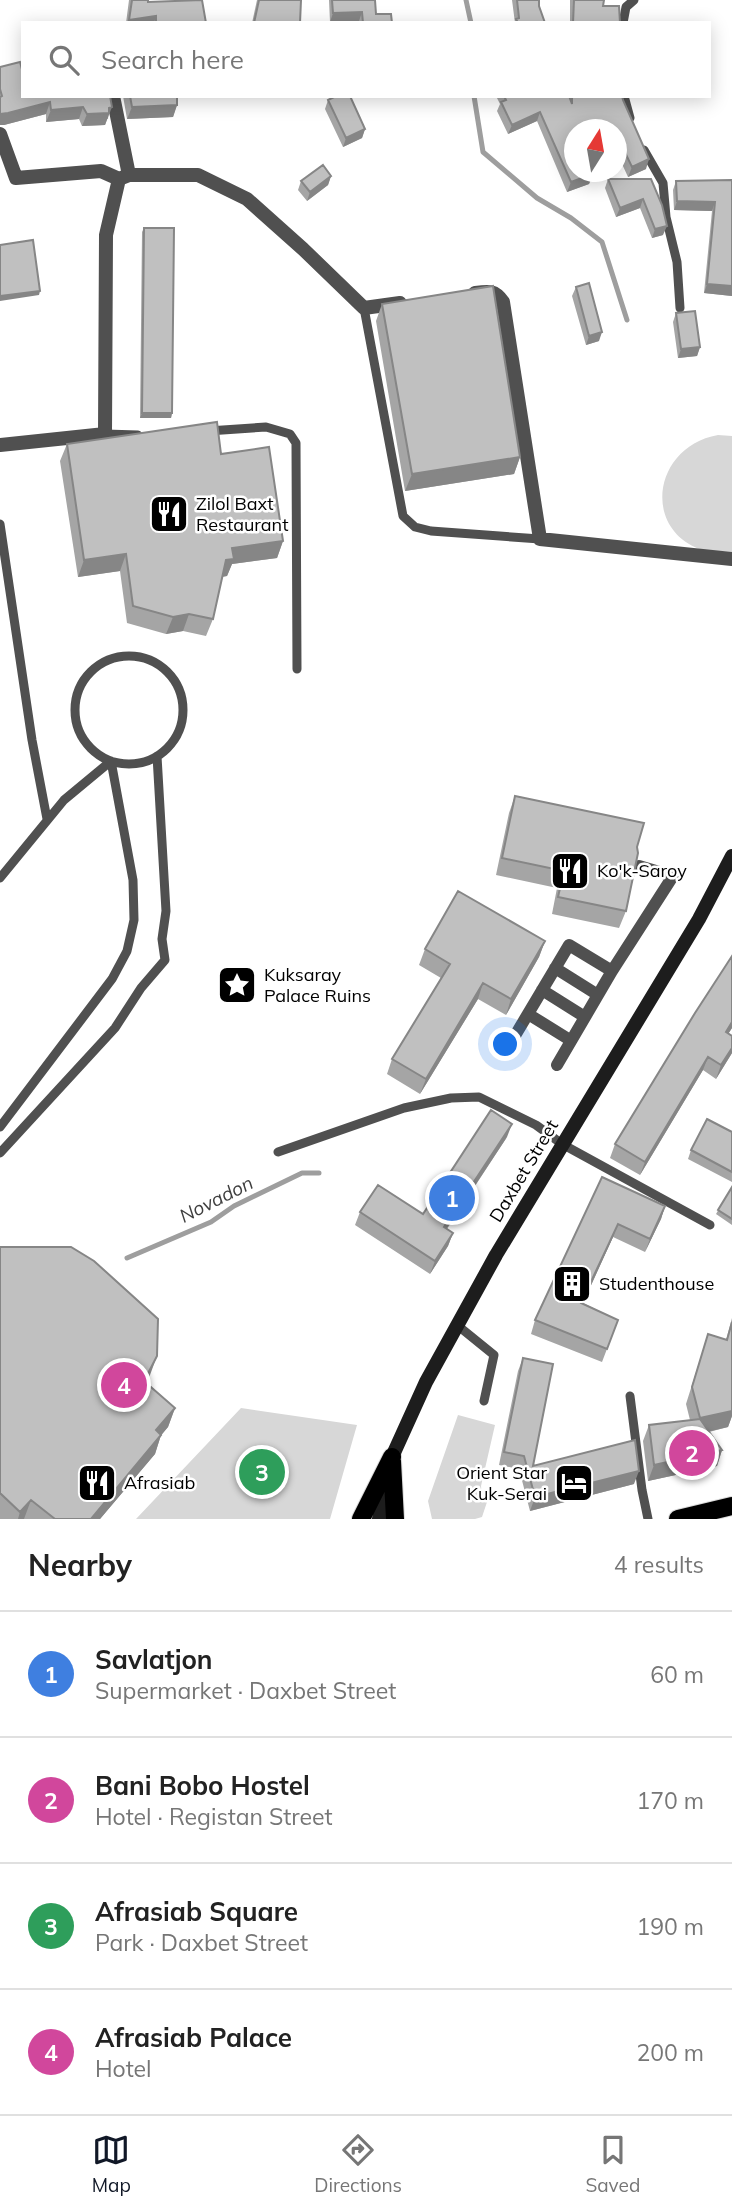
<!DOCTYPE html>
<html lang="en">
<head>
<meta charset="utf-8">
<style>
	:root { --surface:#fff; --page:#f6f6f6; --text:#222; --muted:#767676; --line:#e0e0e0; --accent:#111827 }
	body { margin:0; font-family:Mulish,sans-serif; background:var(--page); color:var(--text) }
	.compass { position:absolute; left:564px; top:119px; width:63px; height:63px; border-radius:50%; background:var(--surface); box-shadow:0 4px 18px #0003; rotate:11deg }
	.you { position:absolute; left:506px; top:1045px; width:24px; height:24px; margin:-18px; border:5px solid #fff; border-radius:50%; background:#1a73e8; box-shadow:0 0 0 10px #1a73e833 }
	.badge { display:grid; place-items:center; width:46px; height:46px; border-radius:50%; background:var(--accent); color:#fff; font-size:23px; font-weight:700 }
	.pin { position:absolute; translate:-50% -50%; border:4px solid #fff; box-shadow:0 2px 7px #0006 }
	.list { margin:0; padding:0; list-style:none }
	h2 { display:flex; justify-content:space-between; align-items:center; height:91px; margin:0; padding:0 28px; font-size:30px }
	h2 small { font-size:23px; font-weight:400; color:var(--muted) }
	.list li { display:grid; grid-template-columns:46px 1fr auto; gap:21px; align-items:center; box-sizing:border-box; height:126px; padding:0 28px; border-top:2px solid var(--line) }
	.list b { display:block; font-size:26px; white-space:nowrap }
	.list p { margin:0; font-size:23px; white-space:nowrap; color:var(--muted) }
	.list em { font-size:23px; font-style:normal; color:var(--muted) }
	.icon { flex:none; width:38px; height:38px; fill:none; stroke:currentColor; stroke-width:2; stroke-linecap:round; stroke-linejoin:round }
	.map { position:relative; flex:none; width:732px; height:1519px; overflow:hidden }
	.search { position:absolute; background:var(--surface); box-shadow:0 4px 18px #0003; left:21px; right:21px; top:21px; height:77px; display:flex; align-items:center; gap:18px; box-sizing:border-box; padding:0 24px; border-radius:0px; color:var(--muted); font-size:26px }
	.sheet { height:595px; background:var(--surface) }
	nav { display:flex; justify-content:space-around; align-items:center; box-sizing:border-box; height:98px; border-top:2px solid var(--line); background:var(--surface); font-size:19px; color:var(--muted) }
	nav a { display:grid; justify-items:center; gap:4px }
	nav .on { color:var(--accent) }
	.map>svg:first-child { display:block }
</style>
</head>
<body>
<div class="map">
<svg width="732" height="1519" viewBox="0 0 732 1519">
	<rect width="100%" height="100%" fill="#fff"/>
	<path fill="#d7d7d7" d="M 718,435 L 732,436 L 732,552 C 722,551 709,552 699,549 C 641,526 655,446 718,435 Z
		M 241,1408 L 357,1425 L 330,1519 L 136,1519 Z
		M 458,1415 L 495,1425 L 481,1486 L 482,1496 L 488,1499 L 482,1517 L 475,1519 L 432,1519 L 428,1501 Z"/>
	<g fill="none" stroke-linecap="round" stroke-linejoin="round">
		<path stroke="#9e9e9e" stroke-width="5" d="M 466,0 L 471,23
			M 474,96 L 483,152 L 537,198 L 571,218 L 602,242 L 627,320
			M 127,1258 L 211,1222 L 234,1206 L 302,1173 L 319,1173"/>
		<g stroke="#dbdbdb" stroke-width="20">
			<path id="primary" d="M 392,1461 L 395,1519
				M 361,1519 L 392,1457
				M 678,1519 L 732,1506"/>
		</g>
		<path stroke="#505050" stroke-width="9" d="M 623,23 L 626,7 L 634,0
			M 624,96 L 630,118
			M 644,150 L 663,183 L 666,217 L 677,262 L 680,308
			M 364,308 L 403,516 L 415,527 L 431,531 L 540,539
			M 208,431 L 266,427 L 290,434 L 296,443 L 297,669
			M 105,434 L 138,435
			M 0,524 L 32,740 L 47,819
			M75 710a54 54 0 1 1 108 0a54 54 0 1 1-108 0Z
			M 0,878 L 64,800 L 111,761 L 133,880 L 134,920 L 127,951 L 112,979 L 0,1127
			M 278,1152 L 404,1108 L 451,1098 L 479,1097 L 536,1125 L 562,1144 L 710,1225
			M 0,1153 L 115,1028 L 141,988 L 165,960 L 162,939 L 166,911 L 157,756
			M 457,1325 L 494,1355 L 484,1401
			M 630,1396 L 642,1490 L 648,1519"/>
		<path stroke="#505050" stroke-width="12" d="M 555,968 L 598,995
			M 542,990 L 585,1017
			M 528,1014 L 570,1040
			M 513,1039 L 569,945 L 612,971
			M 557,1065 L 612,971 L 673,876 L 639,866"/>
		<path stroke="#505050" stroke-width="14" d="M 113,96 L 129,175
			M 0,134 L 16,178 L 101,171 L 119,179
			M 475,293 C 489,291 495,290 503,302 L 540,539 L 732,559
			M 0,445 L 105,434 L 106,235 L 119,179 L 129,175 L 198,175 L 247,199 L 303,249 L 364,308 L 400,303"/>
		<path stroke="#1d1d1d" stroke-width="14" d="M 379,1519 L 392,1457 L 426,1382 L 496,1255 L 699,919 L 732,856"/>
		<use href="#primary" stroke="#000" stroke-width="18"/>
	</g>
	<path fill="#a5a5a5" d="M 129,0 L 148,0 L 148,2 L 178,2 L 179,0 L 202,0 L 206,23 L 126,23 Z
		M 257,0 L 301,0 L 300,23 L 252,23 Z
		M 329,0 L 375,0 L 376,14 L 392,23 L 359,23 L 359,21 L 330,22 Z
		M 512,0 L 539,0 L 539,6 L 545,23 L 515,23 Z
		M 570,0 L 604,0 L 603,6 L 620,23 L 570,23 Z
		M 0,67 L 23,96 L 110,96 L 108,119 L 107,119 L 105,125 L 82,126 L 79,119 L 46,122 L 46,114 L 4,125 L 0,125 Z
		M 123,96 L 177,96 L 177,105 L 173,117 L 127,119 Z
		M 496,96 L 622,96 L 623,100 L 646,169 L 628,177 L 617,153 L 575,130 L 593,174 L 589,184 L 567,192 L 537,121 L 508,134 L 497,111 L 500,104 Z
		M 328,100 L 365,129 L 362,138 L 343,147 L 325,109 Z
		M 331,176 L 328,185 L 307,201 L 298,190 L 301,181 Z
		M 608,179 L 651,179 L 663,235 L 652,238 L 640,208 L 616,217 L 605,188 Z
		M 732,180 L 732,296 L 704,293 L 712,211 L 674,210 L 673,190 L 676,181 Z
		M 144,228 L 172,413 L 171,418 L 140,418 L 142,232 Z
		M 576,287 L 599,341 L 586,345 L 572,296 Z
		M 382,304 L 520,457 L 514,474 L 405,491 L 376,321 Z
		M 676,313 L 700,347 L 697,356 L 678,358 L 673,322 Z
		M 67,444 L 221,454 L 283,541 L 277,558 L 232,564 L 227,576 L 222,577 L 213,619 L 206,636 L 183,631 L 166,634 L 127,623 L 120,571 L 78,577 L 60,461 Z
		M 515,796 L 637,847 L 626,911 L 619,928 L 552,914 L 557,888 L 496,875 L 509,813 Z
		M 545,941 L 539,957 L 506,1015 L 478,999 L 420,1094 L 387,1074 L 392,1059 L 441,978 L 419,965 L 425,949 Z
		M 732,956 L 732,1028 L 728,1034 L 732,1036 L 732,1053 L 716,1079 L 703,1070 L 640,1175 L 610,1158 L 615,1144 Z
		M 732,1132 L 732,1182 L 688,1159 L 691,1150 Z
		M 507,1137 L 447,1229 L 453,1233 L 448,1246 L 430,1274 L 355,1225 L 360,1212 L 423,1214 Z
		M 602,1177 L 665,1206 L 661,1219 L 645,1252 L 613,1237 L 583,1303 L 618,1320 L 602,1362 L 531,1334 L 535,1320 Z
		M 732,1187 L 732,1225 L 716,1214 Z
		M 0,1247 L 150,1375 L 146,1382 L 175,1408 L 168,1427 L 161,1435 L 155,1454 L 100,1519 L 0,1519 Z
		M 732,1318 L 732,1416 L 728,1427 L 709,1432 L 722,1450 L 717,1466 L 648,1481 L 643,1441 L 649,1425 L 690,1420 L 686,1404 L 708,1334 L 726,1340 Z
		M 523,1358 L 533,1466 L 634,1484 L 530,1511 L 519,1469 L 499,1465 L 518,1371 Z"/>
	<path fill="#868686" d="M 362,12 L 359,21 L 330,22 L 333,13 Z
		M 156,16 L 154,23 L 127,23 L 129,20 Z
		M 50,102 L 46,114 L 4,125 L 0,125 L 0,114 Z
		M 177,105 L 173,117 L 127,119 L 132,107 Z
		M 83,107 L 79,119 L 46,122 L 51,110 Z
		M 112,107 L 105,125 L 82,126 L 87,114 Z
		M 540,112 L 537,121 L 508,134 L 512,125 Z
		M 365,129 L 362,138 L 343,147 L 346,138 Z
		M 621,144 L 617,153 L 617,154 L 617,146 Z
		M 649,159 L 646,169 L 628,177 L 632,167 Z
		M 593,174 L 589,184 L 567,192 L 571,182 Z
		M 331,176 L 328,185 L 307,201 L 310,192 Z
		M 643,199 L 640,208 L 616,217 L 620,208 Z
		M 677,201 L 715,202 L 712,211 L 674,210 Z
		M 667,226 L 663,235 L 652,238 L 655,229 Z
		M 707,284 L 732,286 L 732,296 L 704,293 Z
		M 40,291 L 39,295 L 0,301 L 0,296 Z
		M 602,332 L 599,341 L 586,345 L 589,336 Z
		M 700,347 L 697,356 L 678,358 L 681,349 Z
		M 142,413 L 172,413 L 171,418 L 140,418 Z
		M 520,457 L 514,474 L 405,491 L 412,474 Z
		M 283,541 L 277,558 L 232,564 L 227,576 L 220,577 L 226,560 L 232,548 Z
		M 126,554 L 120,571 L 78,577 L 84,560 Z
		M 189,614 L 183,631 L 166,634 L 173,617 Z
		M 545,941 L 539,957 L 506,1015 L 511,999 Z
		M 483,983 L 478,999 L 420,1094 L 426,1079 Z
		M 732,1022 L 732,1028 L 721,1045 L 726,1032 Z
		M 732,1048 L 732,1053 L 716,1079 L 721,1065 Z
		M 708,1057 L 703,1070 L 640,1175 L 645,1162 Z
		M 512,1124 L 507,1137 L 439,1240 L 444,1227 Z
		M 665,1206 L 661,1219 L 645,1252 L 650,1239 Z
		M 618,1224 L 613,1237 L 577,1316 L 581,1303 Z
		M 453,1233 L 448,1246 L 430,1274 L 435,1261 Z
		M 157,1356 L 150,1375 L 137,1400 L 144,1381 Z
		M 175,1408 L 168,1427 L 154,1444 L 161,1435 L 155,1454 L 100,1519 L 91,1519 L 156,1430 Z
		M 732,1411 L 732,1416 L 728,1427 L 694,1435 L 700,1418 Z
		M 722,1450 L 717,1466 L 648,1481 L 654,1465 Z
		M 639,1471 L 634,1484 L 530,1511 L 535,1497 Z
		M 31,1500 L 24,1519 L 18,1519 L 20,1512 Z"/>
	<path fill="#c0c0c0" stroke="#868686" stroke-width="2" d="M 132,0 L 148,0 L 148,2 L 202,0 L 206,23 L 156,23 L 156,16 L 129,20 Z
		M 259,0 L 301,0 L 300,23 L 254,23 Z
		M 332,0 L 375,0 L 376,14 L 391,14 L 392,23 L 363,23 L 362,12 L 333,13 Z
		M 517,0 L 539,0 L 539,6 L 545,23 L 518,23 L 516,19 L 519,18 Z
		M 574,0 L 604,0 L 603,6 L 619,6 L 620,23 L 573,23 Z
		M 20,62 L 23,73 L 23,96 L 110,96 L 112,107 L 109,108 L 109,113 L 87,114 L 83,107 L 51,110 L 50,102 L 8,113 L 0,114 L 0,97 L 2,96 L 0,89 L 0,67 Z
		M 130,96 L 177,96 L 177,105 L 132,107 Z
		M 336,96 L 350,96 L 365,129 L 346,138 L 328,100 Z
		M 504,96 L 569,96 L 572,104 L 572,96 L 622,96 L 623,100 L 649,159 L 632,167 L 621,144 L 617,146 L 617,130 L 575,130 L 575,172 L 592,172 L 593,174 L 571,182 L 540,112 L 512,125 L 501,102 L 506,100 Z
		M 323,165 L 331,176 L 310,192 L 301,181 Z
		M 608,179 L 651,179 L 662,205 L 667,226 L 655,229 L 643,199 L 620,208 Z
		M 732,180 L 732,286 L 707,284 L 715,202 L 677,201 L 676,181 Z
		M 144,228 L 174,228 L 172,413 L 142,413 Z
		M 33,240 L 40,291 L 0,296 L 0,245 Z
		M 589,283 L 602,332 L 589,336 L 576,287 Z
		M 493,286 L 520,457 L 412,474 L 382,304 Z
		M 695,311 L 700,347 L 681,349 L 676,313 Z
		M 217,422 L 221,454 L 269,447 L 283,541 L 232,548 L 234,559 L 226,560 L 213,619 L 189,614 L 173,617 L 133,606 L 126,554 L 84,560 L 67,444 Z
		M 515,796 L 644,823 L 637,847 L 638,853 L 626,911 L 558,897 L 564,871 L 502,858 Z
		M 458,891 L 545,941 L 511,999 L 483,983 L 426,1079 L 392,1059 L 450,964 L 425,949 Z
		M 732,956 L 732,1022 L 726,1032 L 732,1036 L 732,1048 L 721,1065 L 708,1057 L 645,1162 L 615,1144 L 695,1013 Z
		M 491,1110 L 512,1124 L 444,1227 L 453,1233 L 435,1261 L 360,1212 L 378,1185 L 423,1214 Z
		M 707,1119 L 732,1132 L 732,1172 L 691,1150 Z
		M 602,1177 L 665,1206 L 650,1239 L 618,1224 L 581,1303 L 618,1320 L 607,1349 L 535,1320 Z
		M 732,1187 L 732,1219 L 718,1210 Z
		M 0,1247 L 71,1247 L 94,1261 L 158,1319 L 157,1356 L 144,1381 L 175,1408 L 156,1430 L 161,1435 L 91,1519 L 55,1519 L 31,1500 L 20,1512 L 0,1493 Z
		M 732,1322 L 732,1411 L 700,1418 L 692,1387 L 708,1334 L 727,1340 Z
		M 523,1358 L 553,1364 L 533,1466 L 635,1440 L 639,1471 L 535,1497 L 524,1456 L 504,1452 Z
		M 700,1419 L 722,1450 L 654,1465 L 649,1425 Z"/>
	<defs>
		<g id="restaurant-square" transform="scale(2.0125)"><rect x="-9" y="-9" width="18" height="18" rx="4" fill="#000" stroke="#fff"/><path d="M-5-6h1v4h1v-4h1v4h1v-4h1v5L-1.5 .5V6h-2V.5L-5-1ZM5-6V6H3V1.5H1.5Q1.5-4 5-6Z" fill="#fff"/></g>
		<g id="sight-square" transform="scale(2.0125)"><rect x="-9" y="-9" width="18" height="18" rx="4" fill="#000" stroke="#fff"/><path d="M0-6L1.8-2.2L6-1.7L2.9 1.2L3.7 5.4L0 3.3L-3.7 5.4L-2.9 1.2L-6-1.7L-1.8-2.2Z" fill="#fff"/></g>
		<g id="building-square" transform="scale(2.0125)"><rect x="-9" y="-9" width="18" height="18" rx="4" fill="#000" stroke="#fff"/><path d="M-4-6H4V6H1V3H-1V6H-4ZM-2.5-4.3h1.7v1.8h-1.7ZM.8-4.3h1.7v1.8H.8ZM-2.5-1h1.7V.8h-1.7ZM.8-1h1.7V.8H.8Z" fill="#fff"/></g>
		<g id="hotel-square" transform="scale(2.0125)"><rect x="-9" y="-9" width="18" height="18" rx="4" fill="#000" stroke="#fff"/><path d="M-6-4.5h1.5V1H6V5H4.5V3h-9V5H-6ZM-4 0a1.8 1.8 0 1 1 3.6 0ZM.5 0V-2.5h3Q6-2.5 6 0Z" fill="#fff"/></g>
	</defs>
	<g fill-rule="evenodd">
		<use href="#restaurant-square" x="169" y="514"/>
		<use href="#restaurant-square" x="570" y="871"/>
		<use href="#sight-square" x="237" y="985"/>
		<use href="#building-square" x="572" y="1284"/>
		<use href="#restaurant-square" x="97" y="1483"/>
		<use href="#hotel-square" x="574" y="1483"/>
	</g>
	<g text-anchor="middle" stroke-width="5" stroke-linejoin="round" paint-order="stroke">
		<g font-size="18" fill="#000" stroke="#fff" text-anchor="start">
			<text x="196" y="510">Zilol Baxt<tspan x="196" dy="21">Restaurant</tspan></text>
			<text x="597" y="877">Ko'k-Saroy</text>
			<text x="264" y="981">Kuksaray<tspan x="264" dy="21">Palace Ruins</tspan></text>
			<text x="599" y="1290">Studenthouse</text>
			<text x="547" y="1479" text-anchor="end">Orient Star<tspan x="547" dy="21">Kuk-Serai</tspan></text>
			<text x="124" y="1489">Afrasiab</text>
		</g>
		<g font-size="18" fill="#000" stroke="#fff">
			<text transform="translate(524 1171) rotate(-59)" y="6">Daxbet Street</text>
		</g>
		<g font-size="19" font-style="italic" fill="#3f3f3f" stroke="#fff">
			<text transform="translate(216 1199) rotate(-27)" y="7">Novadon</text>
		</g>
	</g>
</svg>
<svg class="compass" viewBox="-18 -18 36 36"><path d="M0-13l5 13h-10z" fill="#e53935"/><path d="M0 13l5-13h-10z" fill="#767676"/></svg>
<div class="you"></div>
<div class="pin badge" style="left:452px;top:1198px;background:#3f7fe0">1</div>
<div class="pin badge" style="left:692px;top:1453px;background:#d1479c">2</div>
<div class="pin badge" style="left:262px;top:1472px;background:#2e9e5b">3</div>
<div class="pin badge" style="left:124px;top:1385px;background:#d1479c">4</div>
<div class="search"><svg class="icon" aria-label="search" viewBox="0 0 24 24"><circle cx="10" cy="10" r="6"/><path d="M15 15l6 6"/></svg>Search here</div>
</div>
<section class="sheet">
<h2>Nearby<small>4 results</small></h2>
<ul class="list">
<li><span class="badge" style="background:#3f7fe0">1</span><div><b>Savlatjon</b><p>Supermarket · Daxbet Street</p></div><em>60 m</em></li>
<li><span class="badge" style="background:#d1479c">2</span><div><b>Bani Bobo Hostel</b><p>Hotel · Registan Street</p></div><em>170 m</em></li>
<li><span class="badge" style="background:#2e9e5b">3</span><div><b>Afrasiab Square</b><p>Park · Daxbet Street</p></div><em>190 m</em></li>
<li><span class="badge" style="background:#d1479c">4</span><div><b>Afrasiab Palace</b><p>Hotel</p></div><em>200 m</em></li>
</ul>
</section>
<nav>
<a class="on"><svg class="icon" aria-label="map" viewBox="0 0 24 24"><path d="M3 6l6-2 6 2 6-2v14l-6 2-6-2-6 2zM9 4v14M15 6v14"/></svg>Map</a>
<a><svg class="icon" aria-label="directions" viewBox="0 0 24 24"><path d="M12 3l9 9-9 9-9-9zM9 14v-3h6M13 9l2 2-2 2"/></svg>Directions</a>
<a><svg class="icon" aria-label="saved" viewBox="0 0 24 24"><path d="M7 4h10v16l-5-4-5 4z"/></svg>Saved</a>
</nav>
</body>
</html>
